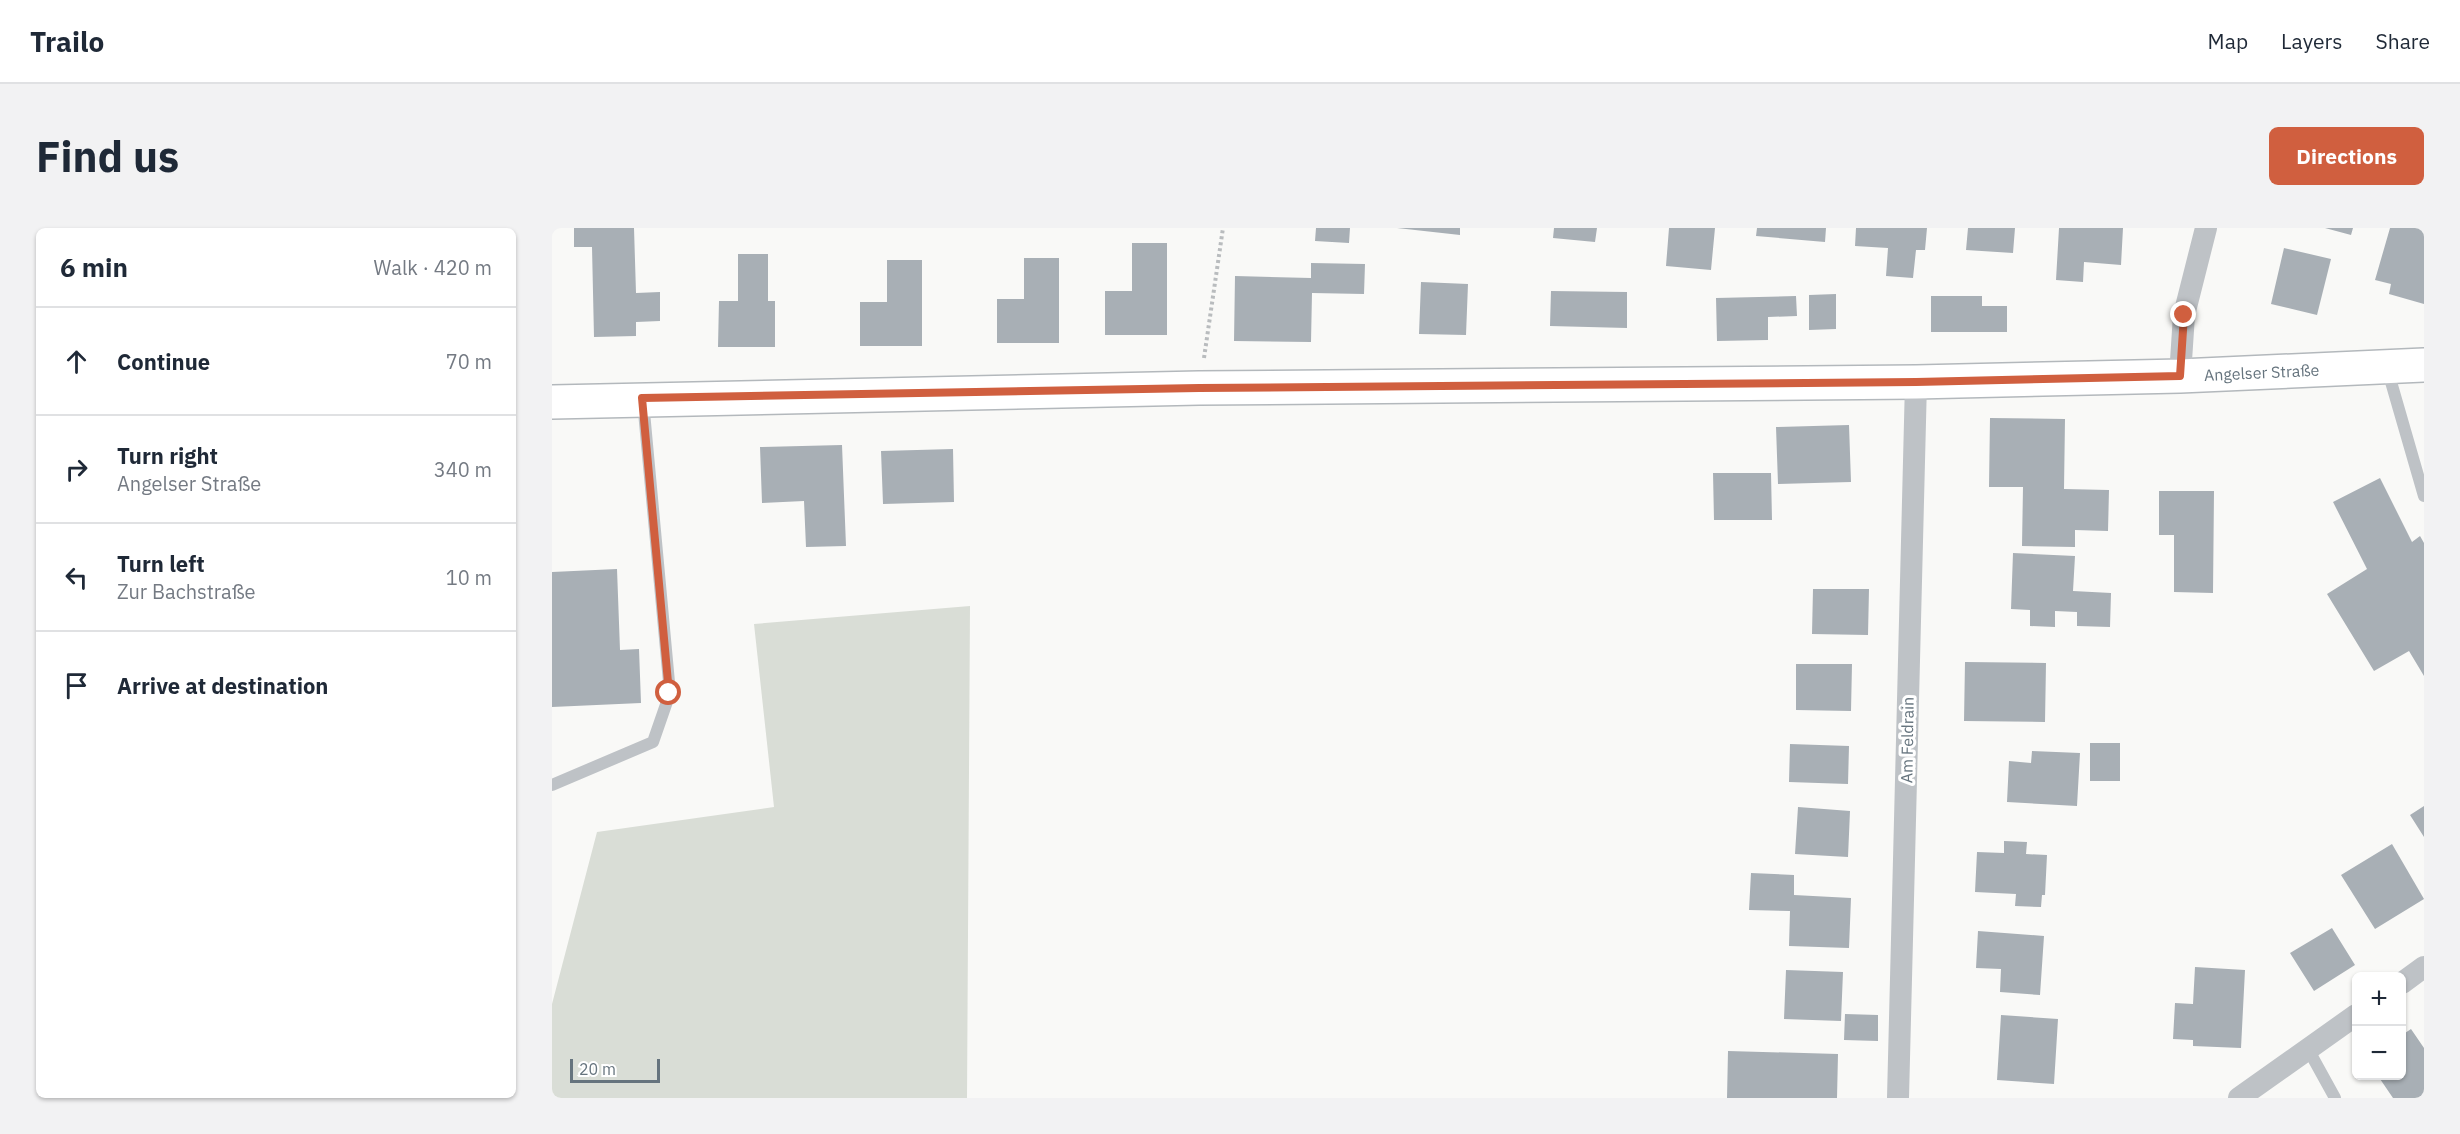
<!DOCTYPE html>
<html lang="en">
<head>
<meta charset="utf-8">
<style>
	:root { --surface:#fff; --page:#f2f2f3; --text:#1f2937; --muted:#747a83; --line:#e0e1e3; --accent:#d05f3f }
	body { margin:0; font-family:"IBM Plex Sans",sans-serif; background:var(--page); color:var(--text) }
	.controls { position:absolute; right:18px; bottom:18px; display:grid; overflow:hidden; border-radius:9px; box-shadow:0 2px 4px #0004 }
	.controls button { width:54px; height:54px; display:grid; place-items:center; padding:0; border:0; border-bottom:2px solid var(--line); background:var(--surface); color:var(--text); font:30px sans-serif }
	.scale { position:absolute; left:18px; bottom:15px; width:90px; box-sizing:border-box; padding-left:6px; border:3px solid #66747e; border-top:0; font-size:16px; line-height:21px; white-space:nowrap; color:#66747e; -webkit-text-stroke:4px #fff; paint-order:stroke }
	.stop { position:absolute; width:18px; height:18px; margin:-14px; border:4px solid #d05f3f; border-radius:50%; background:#fff }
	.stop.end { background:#d05f3f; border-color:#fff; box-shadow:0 2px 6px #0008 }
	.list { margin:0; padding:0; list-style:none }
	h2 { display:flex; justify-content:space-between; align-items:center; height:78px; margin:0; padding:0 24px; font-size:26px }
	h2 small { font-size:20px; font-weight:400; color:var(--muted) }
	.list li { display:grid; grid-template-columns:39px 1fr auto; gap:18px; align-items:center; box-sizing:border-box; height:108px; padding:0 24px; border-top:2px solid var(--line) }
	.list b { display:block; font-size:22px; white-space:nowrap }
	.list p { margin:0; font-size:20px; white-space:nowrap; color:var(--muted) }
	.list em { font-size:20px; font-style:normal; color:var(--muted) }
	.icon { flex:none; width:33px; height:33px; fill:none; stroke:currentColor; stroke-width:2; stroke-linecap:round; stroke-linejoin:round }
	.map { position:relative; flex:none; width:1872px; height:870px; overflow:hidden; border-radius:9px }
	header { display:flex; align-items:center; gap:36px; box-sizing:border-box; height:84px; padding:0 30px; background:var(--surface); border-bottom:2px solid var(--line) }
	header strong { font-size:28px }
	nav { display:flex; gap:33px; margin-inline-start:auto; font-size:21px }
	.intro { display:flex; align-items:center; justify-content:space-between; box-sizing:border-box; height:144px; padding:0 36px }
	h1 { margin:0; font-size:42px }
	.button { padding:15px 27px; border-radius:9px; background:var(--accent); color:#fff; font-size:21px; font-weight:700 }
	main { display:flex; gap:36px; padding:0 36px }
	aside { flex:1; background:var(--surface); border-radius:9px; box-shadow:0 2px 4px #0004 }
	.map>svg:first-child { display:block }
</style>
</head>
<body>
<header>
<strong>Trailo</strong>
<nav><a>Map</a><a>Layers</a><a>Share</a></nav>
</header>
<div class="intro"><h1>Find us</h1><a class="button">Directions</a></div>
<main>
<aside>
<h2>6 min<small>Walk · 420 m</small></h2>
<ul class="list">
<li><svg class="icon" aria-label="ahead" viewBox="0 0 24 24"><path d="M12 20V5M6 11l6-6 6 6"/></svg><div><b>Continue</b></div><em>70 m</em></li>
<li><svg class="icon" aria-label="right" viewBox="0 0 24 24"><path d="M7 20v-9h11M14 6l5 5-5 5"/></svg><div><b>Turn right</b><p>Angelser Straße</p></div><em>340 m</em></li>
<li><svg class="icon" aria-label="left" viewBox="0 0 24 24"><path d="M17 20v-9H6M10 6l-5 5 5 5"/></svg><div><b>Turn left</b><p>Zur Bachstraße</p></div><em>10 m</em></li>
<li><svg class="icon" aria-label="arrive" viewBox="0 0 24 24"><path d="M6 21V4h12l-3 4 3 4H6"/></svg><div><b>Arrive at destination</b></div></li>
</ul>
</aside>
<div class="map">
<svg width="1872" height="870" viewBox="0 0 1872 870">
	<rect width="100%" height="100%" fill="#f9f9f7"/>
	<path fill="#d9ddd6" d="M 418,378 L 415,870 L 0,870 L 0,776 L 45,604 L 222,579 L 202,396 Z"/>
	<path fill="#a8afb5" d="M 22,0 L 82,0 L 84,65 L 108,64 L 108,93 L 84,94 L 84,108 L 42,109 L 40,19 L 22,19 Z
		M 764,0 L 798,0 L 797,15 L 763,13 Z
		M 845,0 L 908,0 L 908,7 Z
		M 1002,0 L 1045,0 L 1043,14 L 1001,10 Z
		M 1117,0 L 1163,0 L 1159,42 L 1114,38 Z
		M 1205,0 L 1274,0 L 1273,14 L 1204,8 Z
		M 1304,0 L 1375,0 L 1373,22 L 1364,22 L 1361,50 L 1334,48 L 1336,20 L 1303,18 Z
		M 1416,0 L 1463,0 L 1461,25 L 1414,22 Z
		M 1507,0 L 1571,0 L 1569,37 L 1532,34 L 1531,54 L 1504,52 Z
		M 1773,0 L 1801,0 L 1799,7 Z
		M 1838,0 L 1872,0 L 1872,76 L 1837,66 L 1839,56 L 1823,52 Z
		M 580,15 L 615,15 L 615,107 L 553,107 L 553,63 L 580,63 Z
		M 1732,20 L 1779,31 L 1765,87 L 1719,76 Z
		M 186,26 L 216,26 L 216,73 L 223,73 L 223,119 L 166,119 L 167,73 L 186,73 Z
		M 472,30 L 507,30 L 507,115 L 445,115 L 445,71 L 472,71 Z
		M 335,32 L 370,32 L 370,118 L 308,118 L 308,74 L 335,74 Z
		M 759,35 L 813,36 L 812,66 L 760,65 L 759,114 L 682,113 L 683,48 L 759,50 Z
		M 869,54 L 916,56 L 914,107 L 867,106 Z
		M 999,63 L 1075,64 L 1075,100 L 998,98 Z
		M 1284,66 L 1284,101 L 1257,102 L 1257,67 Z
		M 1244,68 L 1245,88 L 1216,89 L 1216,112 L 1165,113 L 1164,70 Z
		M 1379,68 L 1430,68 L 1430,78 L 1455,78 L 1455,104 L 1379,104 Z
		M 1438,190 L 1513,191 L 1512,261 L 1557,262 L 1556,303 L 1523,302 L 1523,319 L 1470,318 L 1471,259 L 1437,259 Z
		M 1297,197 L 1299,254 L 1226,256 L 1224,199 Z
		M 290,217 L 294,318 L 254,319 L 252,273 L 210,275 L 208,219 Z
		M 401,221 L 402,274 L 331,276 L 329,223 Z
		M 1161,245 L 1219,245 L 1220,292 L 1162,292 Z
		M 1828,250 L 1860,314 L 1868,308 L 1872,315 L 1872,448 L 1857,423 L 1822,443 L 1775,366 L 1815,341 L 1781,274 Z
		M 1607,263 L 1662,263 L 1661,365 L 1622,364 L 1622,307 L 1607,307 Z
		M 1461,325 L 1523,328 L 1521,363 L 1559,365 L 1558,399 L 1525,398 L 1525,384 L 1503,383 L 1503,399 L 1478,398 L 1478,382 L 1459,381 Z
		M 65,341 L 68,422 L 87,421 L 89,475 L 0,479 L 0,344 Z
		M 1261,361 L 1317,361 L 1316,407 L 1260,406 Z
		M 1413,434 L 1494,435 L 1493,494 L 1412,493 Z
		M 1244,436 L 1300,436 L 1299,483 L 1244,482 Z
		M 1538,515 L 1568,515 L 1568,553 L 1538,553 Z
		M 1238,516 L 1297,518 L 1296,556 L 1237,554 Z
		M 1480,523 L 1528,525 L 1525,578 L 1455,574 L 1457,533 L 1479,535 Z
		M 1872,578 L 1872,609 L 1858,587 Z
		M 1246,579 L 1298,583 L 1296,629 L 1243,626 Z
		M 1452,613 L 1475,614 L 1474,626 L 1495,627 L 1493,667 L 1490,667 L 1489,679 L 1463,678 L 1464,666 L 1423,664 L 1425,624 L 1452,625 Z
		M 1840,616 L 1872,671 L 1823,701 L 1789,647 Z
		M 1199,645 L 1242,647 L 1242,667 L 1299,670 L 1297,720 L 1237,718 L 1238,683 L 1197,682 Z
		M 1780,700 L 1803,737 L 1762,763 L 1738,725 Z
		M 1426,703 L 1492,708 L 1488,767 L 1448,764 L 1449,741 L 1424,740 Z
		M 1643,739 L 1693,742 L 1689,820 L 1641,818 L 1641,812 L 1621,811 L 1623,775 L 1641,776 Z
		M 1234,742 L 1291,744 L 1289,793 L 1232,791 Z
		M 1293,786 L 1326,787 L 1326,813 L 1292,812 Z
		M 1449,787 L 1506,791 L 1502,856 L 1445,852 Z
		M 1859,801 L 1872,820 L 1872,870 L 1841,870 L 1826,848 L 1850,848 L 1850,807 Z
		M 1176,823 L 1286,826 L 1285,870 L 1175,870 Z"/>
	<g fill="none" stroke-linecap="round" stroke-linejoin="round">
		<g stroke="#b3b8bc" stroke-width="36">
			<g id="secondary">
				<path id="s1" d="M 0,174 L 647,160 L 1364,154 L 1628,148 L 1872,137"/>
			</g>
		</g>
		<path stroke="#b9bcbe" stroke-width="4" stroke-dasharray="3 3" stroke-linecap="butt" d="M 652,130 L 671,0"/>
		<path stroke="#bec2c6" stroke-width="12" d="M 1835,140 L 1872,268
			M 0,557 L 101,514 L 118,465 L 91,173
			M 1756,821 L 1783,870"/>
		<path stroke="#bec2c6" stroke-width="22" d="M 1628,148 L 1632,87 L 1654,0
			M 1850,755 L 1872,739
			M 1346,870 L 1364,154
			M 1687,870 L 1804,787"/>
		<use href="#secondary" stroke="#fff" stroke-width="33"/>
	</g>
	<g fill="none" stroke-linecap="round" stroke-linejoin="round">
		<path stroke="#d05f3f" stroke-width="8" d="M 117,465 L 90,170 L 647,160 L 1364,154 L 1628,148 L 1632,87"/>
	</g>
	<g text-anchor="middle" stroke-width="6" stroke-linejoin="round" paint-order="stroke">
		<g font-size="16" fill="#66747e" stroke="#fff">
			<text dy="6" stroke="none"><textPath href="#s1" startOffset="1710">Angelser Straße</textPath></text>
			<text transform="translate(1355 512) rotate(-89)" y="6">Am Feldrain</text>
		</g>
	</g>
</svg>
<div class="controls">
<button>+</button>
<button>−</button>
</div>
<div class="scale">20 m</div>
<div class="stop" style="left:117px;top:465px"></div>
<div class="stop end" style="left:1632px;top:87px"></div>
</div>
</main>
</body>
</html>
